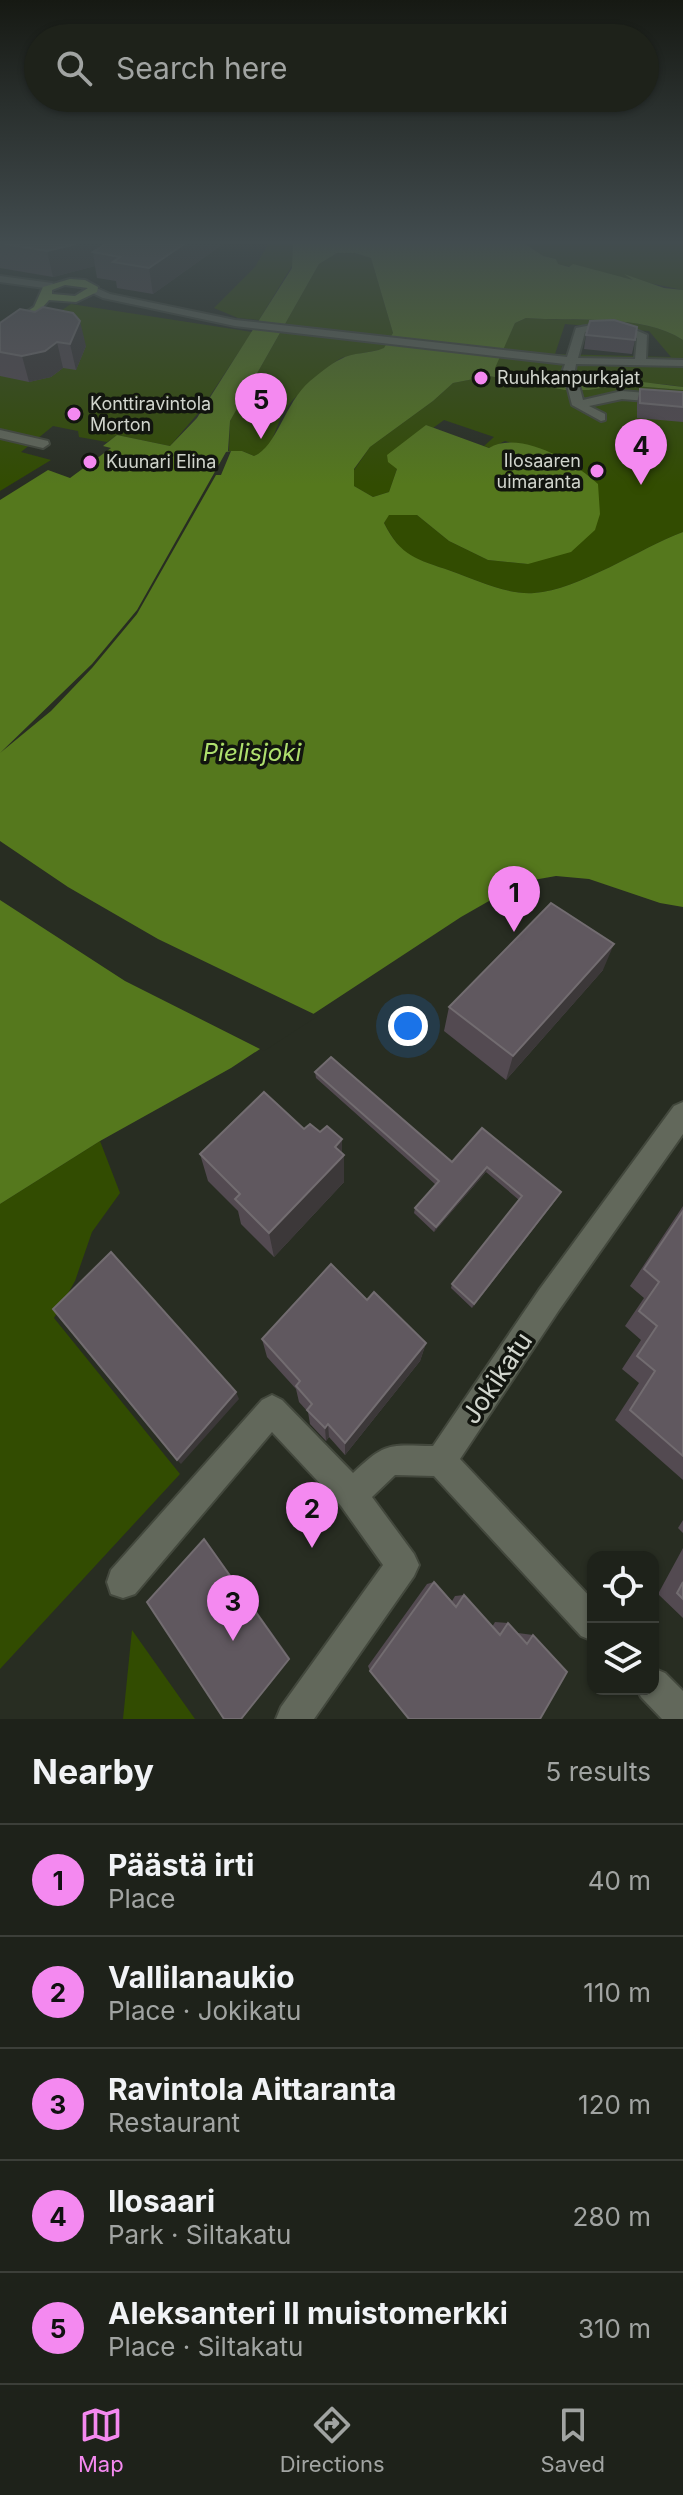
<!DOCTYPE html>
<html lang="en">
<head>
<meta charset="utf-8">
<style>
	:root { --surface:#1e221a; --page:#2b2f27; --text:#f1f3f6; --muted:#a1a4a2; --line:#3c3f39; --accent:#f489f0 }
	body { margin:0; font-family:Inter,sans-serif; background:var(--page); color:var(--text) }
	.controls { position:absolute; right:24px; bottom:24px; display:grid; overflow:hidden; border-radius:16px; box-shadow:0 2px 6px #0004 }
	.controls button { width:72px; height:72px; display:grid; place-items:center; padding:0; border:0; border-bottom:2px solid var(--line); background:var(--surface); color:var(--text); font:40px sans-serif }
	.you { position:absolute; left:408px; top:1026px; width:28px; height:28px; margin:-20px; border:6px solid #fff; border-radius:50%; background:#1a73e8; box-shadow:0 0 0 12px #1a73e833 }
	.badge { display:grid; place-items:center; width:52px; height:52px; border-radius:50%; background:var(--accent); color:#111; font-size:26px; font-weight:700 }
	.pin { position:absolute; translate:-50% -66px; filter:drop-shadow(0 2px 4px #0008) }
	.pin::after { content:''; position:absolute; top:42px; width:28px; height:24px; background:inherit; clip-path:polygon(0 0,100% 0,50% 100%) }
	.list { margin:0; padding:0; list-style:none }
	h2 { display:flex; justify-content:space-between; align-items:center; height:104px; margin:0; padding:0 32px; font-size:34px }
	h2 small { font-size:26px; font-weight:400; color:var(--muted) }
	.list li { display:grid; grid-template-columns:52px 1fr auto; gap:24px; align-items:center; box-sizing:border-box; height:112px; padding:0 32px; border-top:2px solid var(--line) }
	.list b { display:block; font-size:30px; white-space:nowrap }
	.list p { margin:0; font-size:26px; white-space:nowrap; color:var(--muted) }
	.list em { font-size:26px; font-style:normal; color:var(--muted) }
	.icon { flex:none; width:44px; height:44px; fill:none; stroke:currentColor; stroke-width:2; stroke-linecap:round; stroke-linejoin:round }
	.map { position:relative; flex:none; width:683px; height:1719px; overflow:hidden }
	.search { position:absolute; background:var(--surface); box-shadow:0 2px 6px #0004; left:24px; right:24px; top:24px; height:88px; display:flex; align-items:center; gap:20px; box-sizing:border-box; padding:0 28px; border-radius:44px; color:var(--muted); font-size:30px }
	.sheet { height:664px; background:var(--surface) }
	nav { display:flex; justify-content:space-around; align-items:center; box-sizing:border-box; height:112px; border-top:2px solid var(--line); background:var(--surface); font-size:22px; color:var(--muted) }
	nav a { display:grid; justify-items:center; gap:4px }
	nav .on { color:var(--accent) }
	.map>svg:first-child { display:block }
</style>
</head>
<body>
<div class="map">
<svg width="683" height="1719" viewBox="0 0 683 1719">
	<rect width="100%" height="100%" fill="#282d22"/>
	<path fill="#324c01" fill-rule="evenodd" d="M 268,244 L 293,244 L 293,264 L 259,320 L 238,318 L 214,308 L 255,267 Z
		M 526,244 L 683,244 L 683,290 L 557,264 L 556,259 L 543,256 Z
		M 337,253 L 355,253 L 371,258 L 393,333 L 387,348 C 373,352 358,353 344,357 C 333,360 296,395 288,406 C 274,423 277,447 254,456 L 242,451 L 229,451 L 230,421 L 319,264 Z
		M 71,304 L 252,332 L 200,411 L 170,446 L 117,435 L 107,442 L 79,437 L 78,431 L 53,426 L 21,452 L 51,460 L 0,491 L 0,351 Z
		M 526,318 C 574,322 642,313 683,340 L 683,387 C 622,375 549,396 494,368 L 515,323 ZM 565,324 L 649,331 L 671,357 L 555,354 Z
		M 489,376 L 540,386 L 589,390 L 621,385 L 683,390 L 683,532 C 640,548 579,590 534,593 C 507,595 476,580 451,571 C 414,558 403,559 384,523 L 389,514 L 417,515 L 449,541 L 488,560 L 528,564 L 560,457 L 505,441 L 490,448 L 484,446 L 494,437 L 444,420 L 433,428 L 426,425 L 397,469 L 389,492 L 373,497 L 354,486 L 354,470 L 370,447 L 433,401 L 453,383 Z
		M 100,1141 L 120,1193 L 92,1232 L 75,1281 L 54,1318 L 180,1474 L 0,1669 L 0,1204 Z
		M 132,1630 L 195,1719 L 123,1719 Z"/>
	<path fill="#55781d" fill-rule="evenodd" d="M 293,244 L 526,244 L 543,256 L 556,259 L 558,264 L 569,267 L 573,264 L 633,280 L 624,274 L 664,288 L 683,290 L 683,340 C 642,313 574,322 526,318 L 515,323 L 495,368 L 508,375 L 565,384 L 618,379 L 683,387 L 683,390 L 621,385 L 589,390 L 565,390 L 489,376 L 453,383 L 433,401 L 370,447 L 354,469 L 354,486 L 373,497 L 389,492 L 397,469 L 388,462 L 387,455 L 426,425 L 489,448 C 520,430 573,461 598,484 L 600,514 L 595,530 L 571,552 L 528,564 L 488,560 L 449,541 L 417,515 L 389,515 L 384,523 C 401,557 417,559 451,571 C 476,580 507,595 534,593 C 579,590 640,548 683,532 L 683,907 L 660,903 L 589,879 L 556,876 L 522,882 L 461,917 L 231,1068 L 100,1141 L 0,1204 L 0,500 L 48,470 L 70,478 L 111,448 L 103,446 L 117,435 L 170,446 L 197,418 L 292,268 ZM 337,253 L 355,253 L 371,258 L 393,333 L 384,348 C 370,354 352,352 341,359 C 330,364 319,374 310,381 C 285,402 277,447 254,456 L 242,451 L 228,451 L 230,421 L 319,264 Z"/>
	<path fill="#282d22" d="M 231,451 L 221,475 L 216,475 L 137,614 L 92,668 L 51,711 L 0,753 L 92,664 L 137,610 L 226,452 Z
		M 0,841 L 68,887 L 158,939 L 318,1016 L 264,1051 L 125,981 L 0,900 Z"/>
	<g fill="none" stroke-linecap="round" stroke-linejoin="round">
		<g stroke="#43483d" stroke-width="4">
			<path id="minor" d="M 0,276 L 52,283 L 57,286 L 52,289 L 0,282 Z
				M 94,287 L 110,294 L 235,320 L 567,357 L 576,328 C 600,322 625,324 647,335 L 646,359 L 683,360 L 683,366 L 576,364 L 575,370 L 583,400 L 622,391 L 683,396 L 683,404 L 622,399 L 589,406 L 605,414 L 605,420 L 601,421 L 572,405 L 563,370 L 565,364 L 235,326 L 103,298 L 90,292 L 90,288 ZM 612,331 L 637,338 L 635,359 L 578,358 L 585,332 Z
				M 0,430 L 48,441 L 49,444 L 43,448 L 0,438 Z
				M 683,1102 L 683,1134 L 559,1310 L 460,1459 L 593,1600 L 593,1641 L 581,1636 L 434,1476 L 395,1475 L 372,1497 L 414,1554 L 419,1565 L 414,1576 L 314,1719 L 276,1719 L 281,1707 L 383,1565 L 341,1506 L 272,1432 L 135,1594 L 123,1598 L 111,1594 L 107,1582 L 111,1570 L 262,1400 L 272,1395 L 282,1400 L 353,1473 C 386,1442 388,1445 433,1446 L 539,1290 L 674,1106 Z
				M 653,1668 L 665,1673 L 683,1691 L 683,1719 L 662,1719 L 641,1697 L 637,1689 L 653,1689 Z"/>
		</g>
		<g stroke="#43483d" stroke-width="4">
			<path id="major" d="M 70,279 L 85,280 L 98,287 L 97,292 L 76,302 L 49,300 L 34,317 L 0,337 L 0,329 L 34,307 L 43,287 ZM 65,285 L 88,288 L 75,296 L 52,294 L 52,290 Z"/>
		</g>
		<use href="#minor" fill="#62685b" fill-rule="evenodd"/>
		<use href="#major" fill="#73904b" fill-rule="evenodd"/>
	</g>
	<path fill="#534a51" d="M 0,244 L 223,244 L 153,294 L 117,288 L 116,281 L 97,278 L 95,266 L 53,277 L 0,268 Z
		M 0,323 L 86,346 L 76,370 L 63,368 L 51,377 L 29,382 L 0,376 Z
		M 586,335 L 635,340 L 632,354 L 584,349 Z
		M 640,389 L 683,392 L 683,422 L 637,418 L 637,403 Z
		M 603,970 L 506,1080 L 444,1031 L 449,1007 Z
		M 315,1072 L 452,1162 L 482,1128 L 558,1197 L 472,1308 L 451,1288 L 452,1284 L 519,1200 L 486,1172 L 434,1232 L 414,1213 L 415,1208 L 436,1185 L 316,1078 Z
		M 304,1129 L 320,1132 L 342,1139 L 342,1153 L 344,1155 L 344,1182 L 274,1257 L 241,1224 L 238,1211 L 208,1181 L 200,1154 Z
		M 683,1206 L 683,1480 L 615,1420 L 639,1383 L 622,1369 L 641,1340 L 625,1326 L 644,1298 L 630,1286 Z
		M 367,1300 L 426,1343 L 420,1361 L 345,1455 L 329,1437 L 326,1441 L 310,1424 L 308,1412 L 299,1402 L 296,1389 L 267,1357 L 262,1339 Z
		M 683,1520 L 683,1533 L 678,1528 Z
		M 683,1548 L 683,1618 L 658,1594 Z
		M 434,1582 L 452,1601 L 455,1596 L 464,1595 L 492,1627 L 495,1622 L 508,1623 L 518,1633 L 533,1635 L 567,1672 L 370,1671 L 368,1666 L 427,1584 Z"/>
	<path fill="#3c3839" d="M 76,244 L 128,244 L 93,252 L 95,266 L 53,277 L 47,251 Z
		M 184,244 L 223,244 L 153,294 L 149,268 Z
		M 80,321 L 86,346 L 76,370 L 70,344 Z
		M 57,342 L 63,368 L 51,377 L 29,382 L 22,356 Z
		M 614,944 L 603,970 L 506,1080 L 513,1056 Z
		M 342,1139 L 342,1157 L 344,1155 L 344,1182 L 274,1257 L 269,1233 Z
		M 487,1167 L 486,1172 L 434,1232 L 436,1227 Z
		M 561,1192 L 558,1197 L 472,1308 L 474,1304 Z
		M 426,1343 L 420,1361 L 345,1455 L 345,1443 Z
		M 236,1392 L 239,1399 L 181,1464 L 177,1460 Z
		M 328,1424 L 329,1437 L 326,1441 L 325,1428 Z
		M 204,1539 L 206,1540 L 290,1658 L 241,1719 Z"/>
	<path fill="#60585f" stroke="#726c70" stroke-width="2" d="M 5,244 L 76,244 L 47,251 Z
		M 106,244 L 184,244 L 149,268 L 113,262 L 120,257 L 93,252 Z
		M 43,307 L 73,313 L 80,321 L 70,344 L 57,342 L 45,351 L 22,356 L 0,352 L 0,323 L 20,309 L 35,312 Z
		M 614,320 L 637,327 L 635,340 L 586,335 L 590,321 Z
		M 640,389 L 683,392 L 683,407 L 640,403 Z
		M 551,903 L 614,944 L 513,1056 L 449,1007 Z
		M 331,1057 L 452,1162 L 482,1128 L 561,1192 L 474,1304 L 452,1284 L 522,1196 L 487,1167 L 436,1227 L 415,1208 L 439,1181 L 315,1072 Z
		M 264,1092 L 304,1129 L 310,1124 L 320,1132 L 327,1126 L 342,1139 L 335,1147 L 344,1155 L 269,1233 L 235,1199 L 240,1194 L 200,1154 Z
		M 683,1211 L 683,1456 L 630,1410 L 655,1371 L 637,1356 L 657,1326 L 639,1311 L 659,1282 L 644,1269 Z
		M 111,1252 L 236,1392 L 177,1460 L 53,1309 Z
		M 331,1264 L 367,1300 L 374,1292 L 426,1343 L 345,1443 L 328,1424 L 325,1428 L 307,1410 L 312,1404 L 296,1386 L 300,1381 L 262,1339 Z
		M 204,1539 L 289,1659 L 241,1719 L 224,1719 L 147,1602 Z
		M 434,1582 L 456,1607 L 464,1595 L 500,1635 L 508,1623 L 527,1644 L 533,1635 L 567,1672 L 540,1719 L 409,1719 L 370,1671 Z
		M 683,1582 L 683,1599 L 677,1593 Z"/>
	<linearGradient id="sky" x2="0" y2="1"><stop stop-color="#161913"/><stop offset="0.5" stop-color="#424c4f"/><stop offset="1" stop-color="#424c4f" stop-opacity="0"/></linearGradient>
	<rect width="683" height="485" fill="url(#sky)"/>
	<g fill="#f489f0" stroke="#12150f" stroke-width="3">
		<circle cx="481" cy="378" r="8"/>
		<circle cx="74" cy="414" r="8"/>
		<circle cx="90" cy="462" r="8"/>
		<circle cx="597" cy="471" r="8"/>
	</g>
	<g text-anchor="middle" stroke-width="7" stroke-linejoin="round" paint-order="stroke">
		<g font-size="18" fill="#d1d5cd" stroke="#12150f" text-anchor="start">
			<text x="497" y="384">Ruuhkanpurkajat</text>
			<text x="90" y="410">Konttiravintola<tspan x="90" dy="21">Morton</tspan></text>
			<text x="581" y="467" text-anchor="end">Ilosaaren<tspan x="581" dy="21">uimaranta</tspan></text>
			<text x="106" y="468">Kuunari Elina</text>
		</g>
		<g font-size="24" font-style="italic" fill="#afe06e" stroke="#12150f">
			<text x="252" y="761">Pielisjoki</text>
		</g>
		<g font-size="26" fill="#d1d5cd" stroke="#12150f">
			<text transform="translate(497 1378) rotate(-56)" y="9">Jokikatu</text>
		</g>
	</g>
</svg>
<div class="controls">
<button><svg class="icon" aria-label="locate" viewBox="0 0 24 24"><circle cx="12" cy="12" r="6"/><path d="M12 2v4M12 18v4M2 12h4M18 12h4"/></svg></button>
<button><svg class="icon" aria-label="layers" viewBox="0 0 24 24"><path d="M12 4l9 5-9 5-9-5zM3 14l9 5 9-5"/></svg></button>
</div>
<div class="you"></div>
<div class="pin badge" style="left:514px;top:932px">1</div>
<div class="pin badge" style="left:312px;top:1548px">2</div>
<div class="pin badge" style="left:233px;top:1641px">3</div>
<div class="pin badge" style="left:641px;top:485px">4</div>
<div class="pin badge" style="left:261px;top:439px">5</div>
<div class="search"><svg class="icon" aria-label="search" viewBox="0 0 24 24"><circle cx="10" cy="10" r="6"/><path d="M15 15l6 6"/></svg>Search here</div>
</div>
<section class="sheet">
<h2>Nearby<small>5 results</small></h2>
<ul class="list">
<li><span class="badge">1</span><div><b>Päästä irti</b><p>Place</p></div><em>40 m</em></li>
<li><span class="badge">2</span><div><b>Vallilanaukio</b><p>Place · Jokikatu</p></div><em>110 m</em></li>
<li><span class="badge">3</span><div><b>Ravintola Aittaranta</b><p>Restaurant</p></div><em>120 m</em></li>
<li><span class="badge">4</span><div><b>Ilosaari</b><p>Park · Siltakatu</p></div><em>280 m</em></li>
<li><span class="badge">5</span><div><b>Aleksanteri II muistomerkki</b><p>Place · Siltakatu</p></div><em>310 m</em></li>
</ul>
</section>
<nav>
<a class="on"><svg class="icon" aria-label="map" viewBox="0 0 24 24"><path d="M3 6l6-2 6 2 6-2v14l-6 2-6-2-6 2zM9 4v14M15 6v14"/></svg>Map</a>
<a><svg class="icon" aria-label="directions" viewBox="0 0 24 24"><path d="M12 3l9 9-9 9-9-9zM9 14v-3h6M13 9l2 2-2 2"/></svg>Directions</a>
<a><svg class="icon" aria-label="saved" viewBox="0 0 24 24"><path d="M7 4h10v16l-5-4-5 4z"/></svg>Saved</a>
</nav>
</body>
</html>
